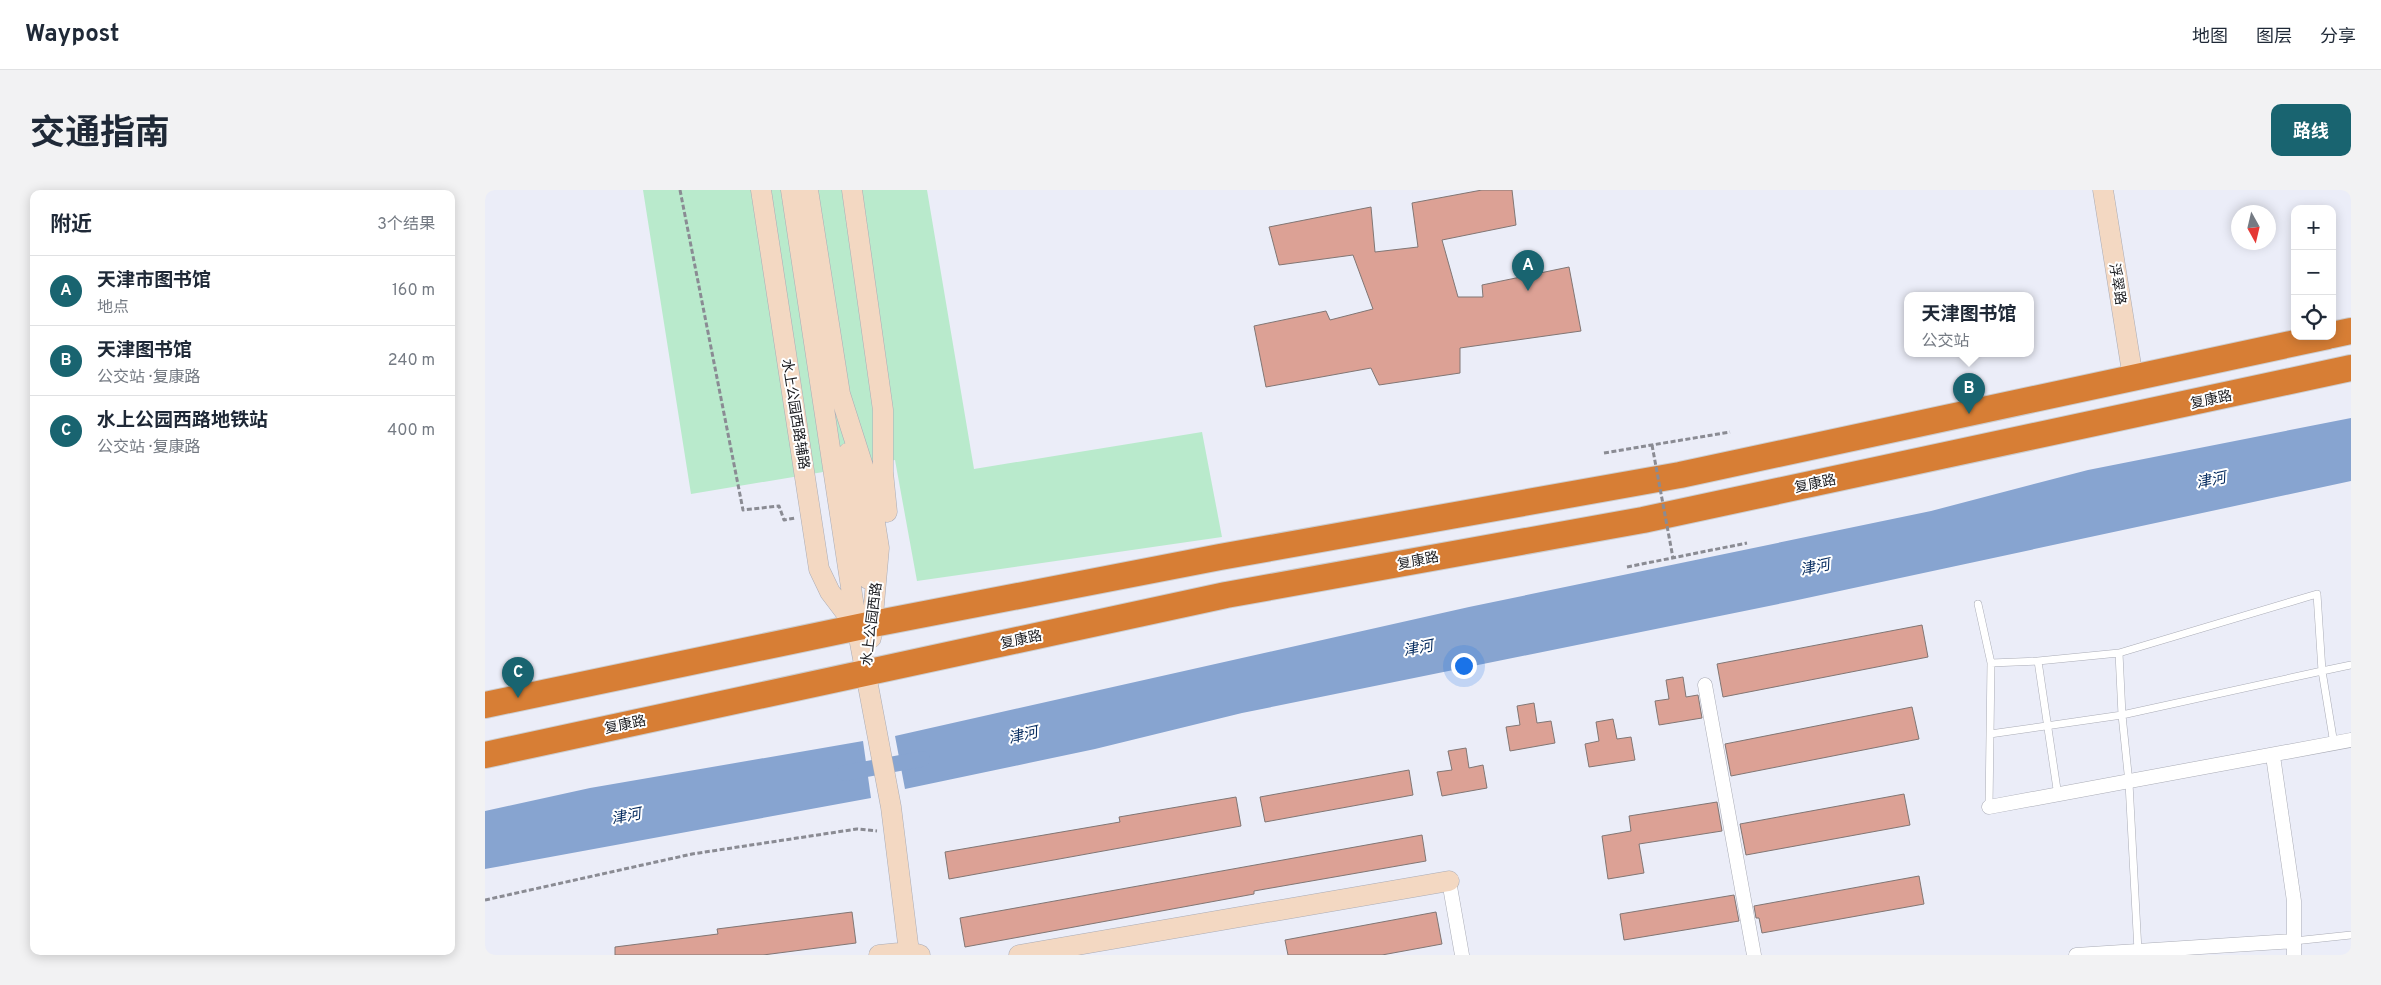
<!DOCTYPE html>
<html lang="zh">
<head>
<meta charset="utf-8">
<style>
	:root { --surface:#fff; --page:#f2f2f3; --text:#1f2937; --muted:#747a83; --line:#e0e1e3; --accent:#196470 }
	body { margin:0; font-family:Overpass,"Noto Sans SC",sans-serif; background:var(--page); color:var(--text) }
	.controls { position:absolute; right:15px; top:15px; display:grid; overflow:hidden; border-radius:10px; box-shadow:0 2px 12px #0003 }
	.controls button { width:45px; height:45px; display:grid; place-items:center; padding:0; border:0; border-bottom:1px solid var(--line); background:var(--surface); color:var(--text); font:25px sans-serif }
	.compass { position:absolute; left:1746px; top:15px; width:45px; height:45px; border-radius:50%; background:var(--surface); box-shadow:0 2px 12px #0003; rotate:172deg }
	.you { position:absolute; left:978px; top:475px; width:18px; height:18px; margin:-12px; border:4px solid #fff; border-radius:50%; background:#1a73e8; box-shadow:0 0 0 8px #1a73e833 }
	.badge { display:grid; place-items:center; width:32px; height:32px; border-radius:50%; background:var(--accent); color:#fff; font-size:16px; font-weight:700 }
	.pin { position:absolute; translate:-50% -41px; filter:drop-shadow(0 1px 2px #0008) }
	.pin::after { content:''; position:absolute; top:26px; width:18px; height:15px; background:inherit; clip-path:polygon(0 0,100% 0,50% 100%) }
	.popup { position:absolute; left:1419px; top:102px; width:130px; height:65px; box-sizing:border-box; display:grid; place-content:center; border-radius:10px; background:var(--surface); filter:drop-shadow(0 1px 4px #0005); font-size:16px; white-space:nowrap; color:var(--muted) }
	.popup b { font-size:19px; color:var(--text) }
	.popup::after { content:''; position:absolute; left:50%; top:100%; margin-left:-10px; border:10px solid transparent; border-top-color:var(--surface) }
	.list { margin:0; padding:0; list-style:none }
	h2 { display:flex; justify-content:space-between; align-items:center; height:65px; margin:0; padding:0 20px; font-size:21px }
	h2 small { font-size:16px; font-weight:400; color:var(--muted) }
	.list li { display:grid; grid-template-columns:32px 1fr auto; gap:15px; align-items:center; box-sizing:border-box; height:70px; padding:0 20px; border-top:1px solid var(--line) }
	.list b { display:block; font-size:19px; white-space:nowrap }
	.list p { margin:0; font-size:16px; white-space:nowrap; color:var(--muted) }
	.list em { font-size:16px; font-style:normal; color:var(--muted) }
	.icon { flex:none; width:28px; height:28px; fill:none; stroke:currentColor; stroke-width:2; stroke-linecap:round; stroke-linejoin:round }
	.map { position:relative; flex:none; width:1866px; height:765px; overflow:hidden; border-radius:10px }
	header { display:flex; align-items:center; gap:30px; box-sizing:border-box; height:70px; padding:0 25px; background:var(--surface); border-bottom:1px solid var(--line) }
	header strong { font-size:24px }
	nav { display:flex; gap:28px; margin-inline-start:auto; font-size:18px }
	.intro { display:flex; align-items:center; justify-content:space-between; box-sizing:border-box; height:120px; padding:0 30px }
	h1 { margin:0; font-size:35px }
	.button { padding:12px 22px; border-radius:10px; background:var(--accent); color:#fff; font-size:18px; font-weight:700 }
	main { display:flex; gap:30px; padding:0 30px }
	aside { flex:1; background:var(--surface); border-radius:10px; box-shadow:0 2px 12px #0003 }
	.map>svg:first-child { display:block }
</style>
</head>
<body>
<header>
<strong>Waypost</strong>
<nav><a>地图</a><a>图层</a><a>分享</a></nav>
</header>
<div class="intro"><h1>交通指南</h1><a class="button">路线</a></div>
<main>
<aside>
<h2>附近<small>3个结果</small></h2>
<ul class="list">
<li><span class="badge">A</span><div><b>天津市图书馆</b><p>地点</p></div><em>160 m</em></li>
<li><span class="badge">B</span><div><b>天津图书馆</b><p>公交站 · 复康路</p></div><em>240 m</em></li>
<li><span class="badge">C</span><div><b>水上公园西路地铁站</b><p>公交站 · 复康路</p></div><em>400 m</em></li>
</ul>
</aside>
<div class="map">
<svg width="1866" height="765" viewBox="0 0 1866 765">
	<rect width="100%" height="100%" fill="#ebedf8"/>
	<path fill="#b9eacc" d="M 158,0 L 442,0 L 489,279 L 717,242 L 737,347 L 432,391 L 410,270 L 206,304 Z"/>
	<path fill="#87a4d0" d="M 1866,228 L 1866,291 L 1308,411 L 757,523 L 610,559 L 420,599 L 410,546 L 984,417 L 1446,321 L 1603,280 Z
		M 378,551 L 386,608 L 0,679 L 0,621 L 105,598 Z"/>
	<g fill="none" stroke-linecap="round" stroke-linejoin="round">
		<path stroke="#87a4d0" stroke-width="16" d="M 360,583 L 437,569"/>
	</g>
	<path fill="#dca195" stroke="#817674" d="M 997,0 L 1027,0 L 1031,35 L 957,50 L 973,107 L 998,107 L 997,95 L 1084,77 L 1096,141 L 975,158 L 975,183 L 894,195 L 886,178 L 781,197 L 769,136 L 841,121 L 845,130 L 888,119 L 868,65 L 794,75 L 784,37 L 886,17 L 890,62 L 933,57 L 927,13 Z
		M 1437,435 L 1443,467 L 1238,507 L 1232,474 Z
		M 1198,487 L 1201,507 L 1213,505 L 1217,528 L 1174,535 L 1170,511 L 1184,509 L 1181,490 Z
		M 1049,513 L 1052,533 L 1066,531 L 1070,553 L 1025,561 L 1021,537 L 1035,535 L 1032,516 Z
		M 1427,517 L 1434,549 L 1246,586 L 1240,554 Z
		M 1128,529 L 1132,549 L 1146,547 L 1150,570 L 1104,577 L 1100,554 L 1114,551 L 1111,532 Z
		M 981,558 L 984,578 L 998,575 L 1002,598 L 957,606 L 952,582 L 967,580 L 963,561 Z
		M 924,580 L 928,605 L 780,632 L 775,607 Z
		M 1419,604 L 1425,635 L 1261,665 L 1255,634 Z
		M 751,607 L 756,636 L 464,689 L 460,662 L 635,632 L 634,627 Z
		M 1232,612 L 1237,641 L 1154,654 L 1159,683 L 1123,689 L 1117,646 L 1146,641 L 1144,626 Z
		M 937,645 L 941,671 L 769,701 L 769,704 L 480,757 L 475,728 Z
		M 1434,686 L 1439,714 L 1277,743 L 1274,728 L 1271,728 L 1269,716 Z
		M 1249,705 L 1254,731 L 1139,750 L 1135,724 Z
		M 367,722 L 371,753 L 278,765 L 130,765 L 130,757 L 233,744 L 232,739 Z
		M 951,722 L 957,754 L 897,765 L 803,765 L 800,750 Z"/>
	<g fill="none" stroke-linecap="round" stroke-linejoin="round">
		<g stroke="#aaacb6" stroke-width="8">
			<path id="lane" d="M 1493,414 L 1506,473 L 1504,617
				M 1553,471 L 1634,463 L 1637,525 L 1837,481 L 1832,404 L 1634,463
				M 1506,473 L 1553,471 L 1573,606
				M 1505,544 L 1637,525 L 1644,593 L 1653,761
				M 1849,554 L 1837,481 L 1866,475
				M 1809,751 L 1866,745"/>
		</g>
		<g stroke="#aaacb6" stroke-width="15">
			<path id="street" d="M 1220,495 L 1269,765
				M 1788,566 L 1809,711 L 1809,765
				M 1504,617 L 1866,550
				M 964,691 L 977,765
				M 1591,765 L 1809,751"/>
		</g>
		<g stroke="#aaacb6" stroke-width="21">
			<path id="secondary" d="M 276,0 L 334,379 L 345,402 L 370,435
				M 306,0 L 372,437 L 406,617 L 424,762
				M 323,0 L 355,204 L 384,295 L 391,339 L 394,358 L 386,448
				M 367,0 L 398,220 L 398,282 L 402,322
				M 1618,0 L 1648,188
				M 363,263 L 383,389
				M 394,765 L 424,762 L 435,765
				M 534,765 L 964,691"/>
		</g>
		<g stroke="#cccdce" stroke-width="28">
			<path id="highway" d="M 1847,145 L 1866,141
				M 0,515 L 388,434 L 735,367 L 1195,285 L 1843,146
				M 0,565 L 741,405 L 1158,330 L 1866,178"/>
		</g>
		<path stroke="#8a8b93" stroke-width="3" stroke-dasharray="5 2.5" stroke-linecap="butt" d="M 195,0 L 258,320 L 294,316 L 299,330 L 310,328
			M 1119,263 L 1245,242
			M 1142,377 L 1262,353
			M 0,710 L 207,664 L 372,639 L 392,641"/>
		<use href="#lane" stroke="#fff" stroke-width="7"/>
		<use href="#street" stroke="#fff" stroke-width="14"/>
		<use href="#secondary" stroke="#f3d8c2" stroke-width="20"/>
		<use href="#highway" stroke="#d77e35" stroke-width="26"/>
		<path stroke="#8a8b93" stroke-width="3" stroke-dasharray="5 2.5" stroke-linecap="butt" d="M 1167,255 L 1188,368"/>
	</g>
	<g text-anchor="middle" stroke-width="4" stroke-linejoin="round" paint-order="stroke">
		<g font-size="14" fill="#191a1e" stroke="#fff">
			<text transform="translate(1633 94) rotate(81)" y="5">浮翠路</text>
			<text transform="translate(1726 209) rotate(-12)" y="5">复康路</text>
			<text transform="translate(311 224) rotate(81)" y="5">水上公园西路辅路</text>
			<text transform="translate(1330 293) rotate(-12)" y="5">复康路</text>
			<text transform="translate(933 370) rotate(-11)" y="5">复康路</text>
			<text transform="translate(386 434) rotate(-83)" y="5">水上公园西路</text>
			<text transform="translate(536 449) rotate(-12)" y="5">复康路</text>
			<text transform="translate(140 534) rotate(-12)" y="5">复康路</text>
		</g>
		<g font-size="15" font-style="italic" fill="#062c60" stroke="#fff">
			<text transform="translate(1726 290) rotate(-12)" y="5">津河</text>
			<text transform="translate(1330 377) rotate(-12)" y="5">津河</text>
			<text transform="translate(933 458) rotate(-11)" y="5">津河</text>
			<text transform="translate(538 545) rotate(-13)" y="5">津河</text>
			<text transform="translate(141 626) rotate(-11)" y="5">津河</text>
		</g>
	</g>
</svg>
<div class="controls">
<button>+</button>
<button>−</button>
<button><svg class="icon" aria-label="locate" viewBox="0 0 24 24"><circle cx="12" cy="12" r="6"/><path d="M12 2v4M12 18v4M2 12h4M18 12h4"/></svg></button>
</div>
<svg class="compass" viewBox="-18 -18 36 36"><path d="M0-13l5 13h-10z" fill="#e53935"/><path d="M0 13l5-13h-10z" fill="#747a83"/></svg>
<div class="you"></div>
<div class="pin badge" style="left:1043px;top:101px">A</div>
<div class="pin badge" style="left:1484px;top:224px">B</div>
<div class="popup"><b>天津图书馆</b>公交站</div>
<div class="pin badge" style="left:33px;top:508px">C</div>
</div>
</main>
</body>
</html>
